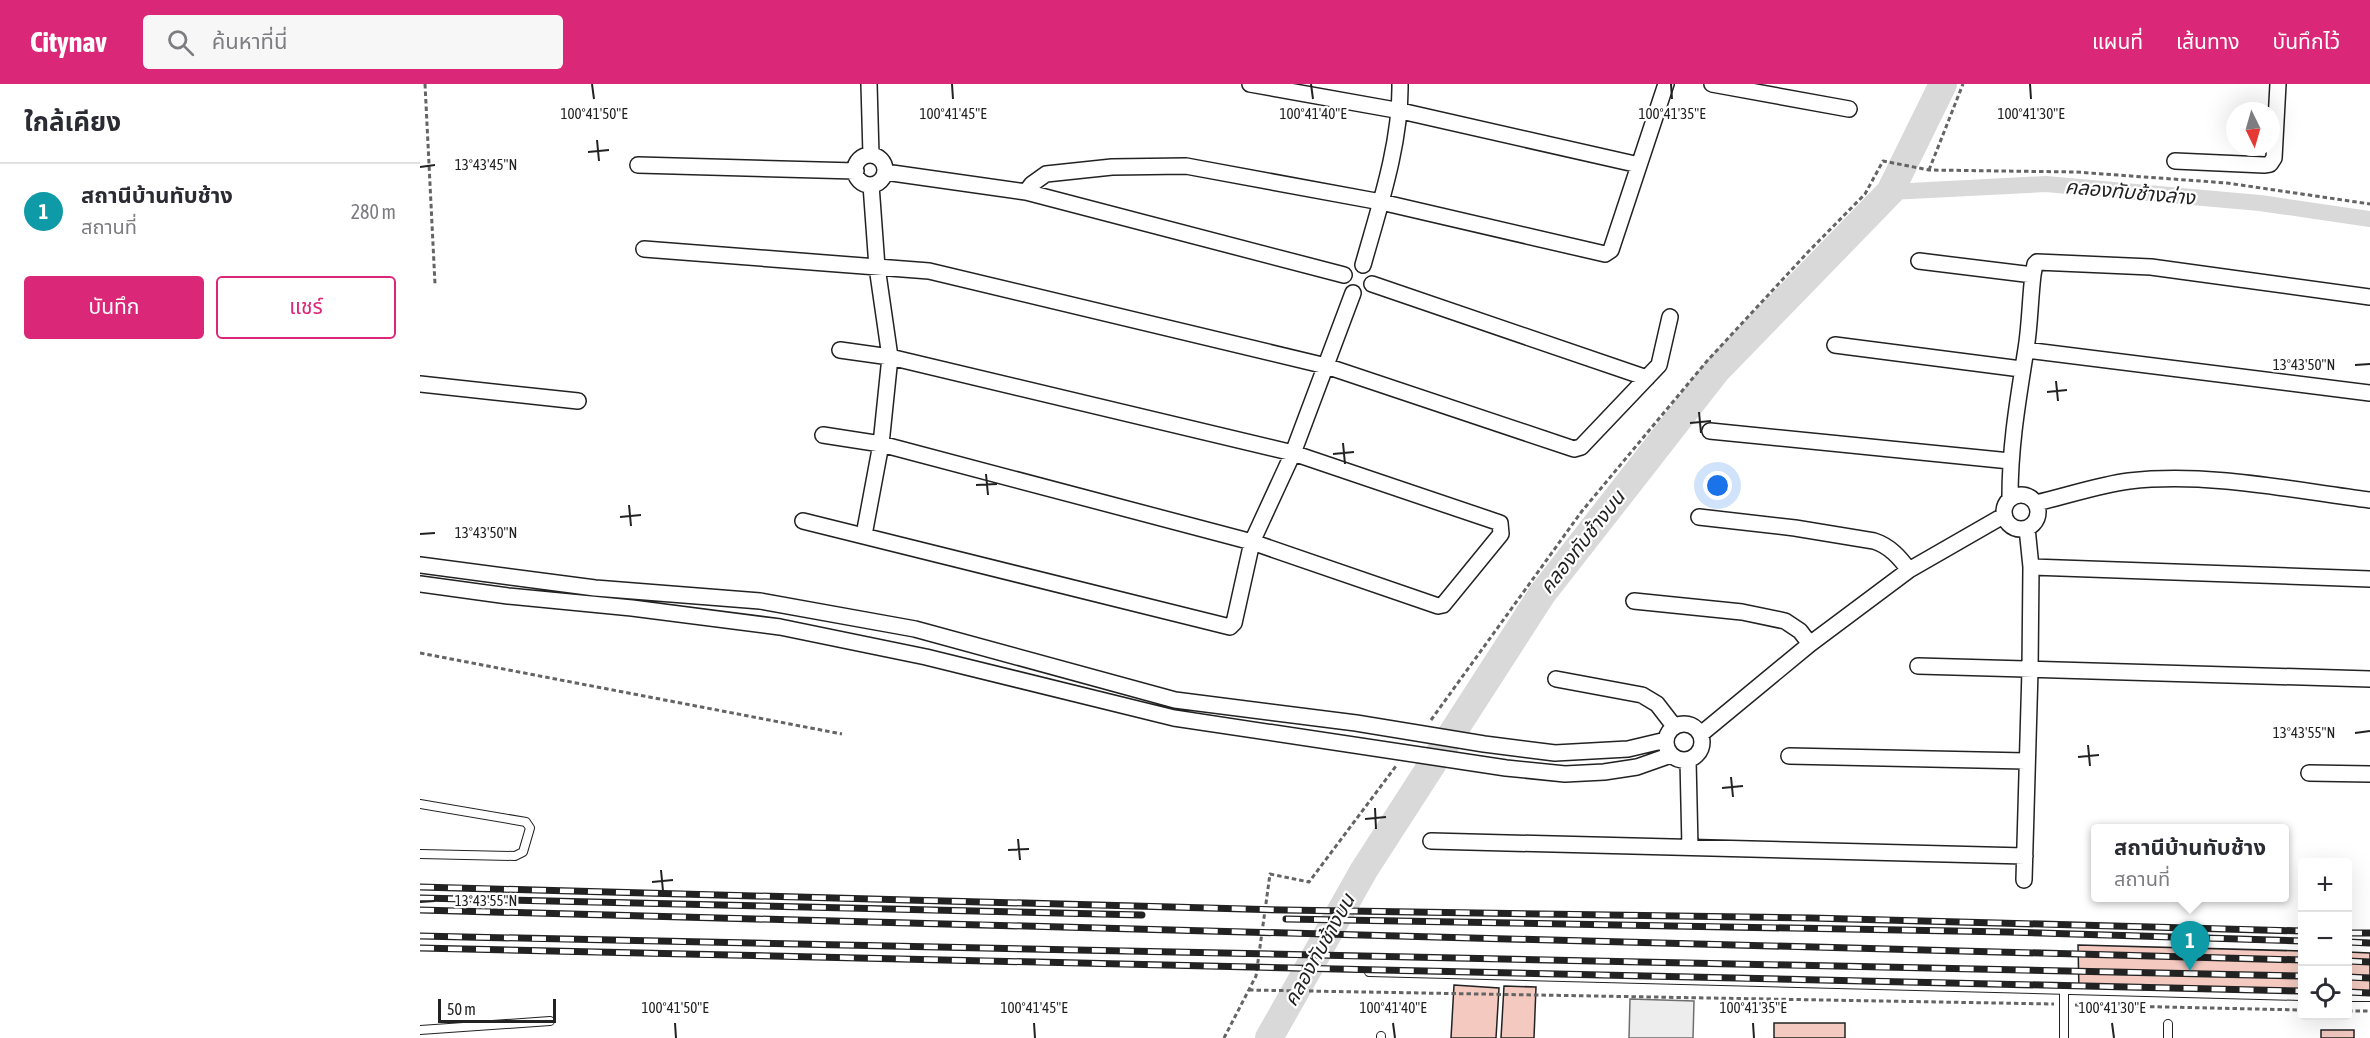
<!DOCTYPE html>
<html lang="th">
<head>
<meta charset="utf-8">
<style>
	:root { --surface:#fff; --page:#f7f7f7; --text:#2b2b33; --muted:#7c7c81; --line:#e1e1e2; --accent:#db2777 }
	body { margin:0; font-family:"Asap Condensed","Noto Sans Thai",sans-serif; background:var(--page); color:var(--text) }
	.controls { position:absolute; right:18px; bottom:18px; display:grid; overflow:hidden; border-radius:6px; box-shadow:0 6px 24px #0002 }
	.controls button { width:54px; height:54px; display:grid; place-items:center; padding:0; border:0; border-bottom:2px solid var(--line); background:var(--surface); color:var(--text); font:30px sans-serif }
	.compass { position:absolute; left:1806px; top:18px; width:54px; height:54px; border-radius:50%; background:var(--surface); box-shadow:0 6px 24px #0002; rotate:175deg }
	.scale { position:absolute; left:18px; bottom:15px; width:118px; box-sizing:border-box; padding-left:6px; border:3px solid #222; border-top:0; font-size:16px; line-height:21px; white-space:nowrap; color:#222; -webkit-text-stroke:4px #fff; paint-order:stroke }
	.you { position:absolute; left:1298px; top:402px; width:21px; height:21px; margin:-15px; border:4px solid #fff; border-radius:50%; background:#1a73e8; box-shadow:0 0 0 9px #1a73e833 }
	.badge { display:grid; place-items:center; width:39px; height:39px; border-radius:50%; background:var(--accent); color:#fff; font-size:20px; font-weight:700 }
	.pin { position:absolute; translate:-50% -50px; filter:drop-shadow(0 2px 3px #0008) }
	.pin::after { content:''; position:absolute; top:32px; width:21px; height:18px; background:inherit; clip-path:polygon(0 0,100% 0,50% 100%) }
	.popup { position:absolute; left:1671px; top:740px; width:198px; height:78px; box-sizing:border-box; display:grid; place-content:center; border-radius:6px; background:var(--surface); filter:drop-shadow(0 2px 4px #0005); font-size:20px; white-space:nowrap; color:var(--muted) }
	.popup b { font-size:22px; color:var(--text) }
	.popup::after { content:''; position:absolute; left:50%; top:100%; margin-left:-12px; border:12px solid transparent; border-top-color:var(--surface) }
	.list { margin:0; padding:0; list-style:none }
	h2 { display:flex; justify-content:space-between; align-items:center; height:78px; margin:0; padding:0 24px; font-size:26px }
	h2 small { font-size:20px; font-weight:400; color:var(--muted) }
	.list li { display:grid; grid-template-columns:39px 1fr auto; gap:18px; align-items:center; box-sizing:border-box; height:96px; padding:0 24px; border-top:2px solid var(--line) }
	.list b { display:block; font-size:22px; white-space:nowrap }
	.list p { margin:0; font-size:20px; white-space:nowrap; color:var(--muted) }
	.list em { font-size:20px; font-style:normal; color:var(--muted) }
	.actions { display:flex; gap:12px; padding:18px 24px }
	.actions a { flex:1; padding:14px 0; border:2px solid var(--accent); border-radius:6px; text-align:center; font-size:21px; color:var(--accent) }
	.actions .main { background:var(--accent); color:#fff }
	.icon { flex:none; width:33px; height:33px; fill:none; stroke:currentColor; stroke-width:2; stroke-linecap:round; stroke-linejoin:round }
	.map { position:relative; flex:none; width:1950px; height:954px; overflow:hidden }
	header { display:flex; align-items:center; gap:36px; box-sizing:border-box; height:84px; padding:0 30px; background:var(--accent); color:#fff }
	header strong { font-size:28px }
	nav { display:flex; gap:33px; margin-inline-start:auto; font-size:21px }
	.search { width:420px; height:54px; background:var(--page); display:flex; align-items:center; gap:15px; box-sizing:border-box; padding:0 21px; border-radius:6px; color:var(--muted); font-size:22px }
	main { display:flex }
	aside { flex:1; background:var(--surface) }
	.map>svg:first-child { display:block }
</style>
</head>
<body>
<header>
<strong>Citynav</strong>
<div class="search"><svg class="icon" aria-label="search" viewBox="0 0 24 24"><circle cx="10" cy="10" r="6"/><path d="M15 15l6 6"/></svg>ค้นหาที่นี่</div>
<nav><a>แผนที่</a><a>เส้นทาง</a><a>บันทึกไว้</a></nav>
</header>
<main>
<aside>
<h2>ใกล้เคียง<small></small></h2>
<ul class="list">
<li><span class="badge" style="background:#0f9aa8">1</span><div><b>สถานีบ้านทับช้าง</b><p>สถานที่</p></div><em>280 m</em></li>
</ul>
<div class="actions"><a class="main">บันทึก</a><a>แชร์</a></div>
</aside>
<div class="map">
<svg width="1950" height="954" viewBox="0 0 1950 954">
	<rect width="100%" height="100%" fill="#fff"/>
	<path fill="#ededed" stroke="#6f6f6f" stroke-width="1.5" d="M 1210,915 L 1274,917 L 1273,954 L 1209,954 Z"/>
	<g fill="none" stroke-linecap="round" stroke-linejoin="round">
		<path stroke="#d9d9d9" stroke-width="16" d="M 1470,108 L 1626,100 L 1840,119 L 1950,135"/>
		<path stroke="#d9d9d9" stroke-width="28" d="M 849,954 L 944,786 L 1122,510 L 1297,286 L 1470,108 L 1523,0"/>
	</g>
	<path fill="#f3c9c0" stroke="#222" stroke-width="1.5" d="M 1658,861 L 1882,867 L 1882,913 L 1659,907 Z
		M 1928,868 L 1950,869 L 1950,916 L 1928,915 Z
		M 1034,901 L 1079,904 L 1076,954 L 1031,954 Z
		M 1084,902 L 1116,903 L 1114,954 L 1081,954 Z
		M 1354,939 L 1425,939 L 1425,954 L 1354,954 Z
		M 1901,946 L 1934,946 L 1934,954 L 1901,954 Z"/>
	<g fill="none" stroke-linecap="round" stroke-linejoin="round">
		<g stroke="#222" stroke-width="10">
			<path id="lane" d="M 0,720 L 106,738 L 110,744 L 103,768 L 95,772 L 0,770
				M 949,888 L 1882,912
				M 1644,907 L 1644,954
				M 1928,913 L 1950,913
				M 0,946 L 130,937
				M 961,954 L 961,952
				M 1748,954 L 1748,940"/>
		</g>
		<g stroke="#222" stroke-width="18">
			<path id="street" d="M 449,0 L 451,71
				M 830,0 L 981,27 L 1219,81
				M 1292,0 L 1429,25
				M435 86a15 15 0 1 1 30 0a15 15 0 1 1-30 0Z
				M 1755,77 L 1844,81 L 1850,80 L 1854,74 L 1858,0
				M 218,81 L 436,87
				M 465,88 L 606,108 L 924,191
				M 606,108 L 612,100 L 626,90 L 692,83 L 766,82 L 961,118 L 1185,170 L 1191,166 L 1246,0
				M 224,165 L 509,187 L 906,282 L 1154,365 L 1161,363 L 1239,281 L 1250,233
				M 1499,177 L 1613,191 L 1615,180 L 1617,178 L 1731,183 L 1950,213
				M 943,181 C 959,124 981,59 980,0
				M 952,200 L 1227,294
				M 1415,261 L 1601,285
				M 1606,266 L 1950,309
				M 0,300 L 158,317
				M 1290,347 L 1590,377
				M 403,351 L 461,360 L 832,458 L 1018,522 L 1023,521 L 1081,450 L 1080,439 L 873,369 L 470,273 L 420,266
				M1584 428a17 17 0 1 1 34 0a17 17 0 1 1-34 0Z
				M 1590,413 C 1590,361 1598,316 1606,265 C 1610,241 1610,215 1613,191
				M 1616,419 C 1647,412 1678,401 1709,397 C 1789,388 1871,406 1950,416
				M 1279,433 L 1375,444 L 1454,457 C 1470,462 1480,474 1489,486
				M 383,437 L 810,543 L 814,539 L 832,458 L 873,369 L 933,209
				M 444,451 L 461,360 L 470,273 L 457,183 L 451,101
				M 0,481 L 175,504 L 340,517 L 495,545 L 755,616 L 936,639 L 1064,660 L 1135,669 L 1208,665 L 1246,656
				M 1611,483 L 1950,495
				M 0,500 L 88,512 L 212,524 L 360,543 L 506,573 L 754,634 L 1086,684 L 1145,690 L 1184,688 L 1217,683 L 1251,671
				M 1214,517 L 1322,528 L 1365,537 L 1380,547 L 1390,560
				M 1498,582 L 1950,595
				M 1136,595 L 1222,611 L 1237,620 L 1254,642
				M1246 658a18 18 0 1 1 36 0a18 18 0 1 1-36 0Z
				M 1281,650 L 1390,560 L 1489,486 L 1583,432
				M 1369,672 L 1606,677
				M 1268,676 L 1270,763
				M 1889,689 L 1950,690
				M 1011,757 L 1605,772
				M 1604,796 L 1610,586 L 1611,483 L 1607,444"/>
		</g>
		<path stroke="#646464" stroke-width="3" stroke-dasharray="4.5 3" stroke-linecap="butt" d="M 5,0 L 15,200
			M 1509,86 L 1543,0
			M 0,569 L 422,650
			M 1011,636 L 1162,427 L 1287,277 L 1388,168 L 1445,110 L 1463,77 L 1509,86 L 1656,88 L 1807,99 L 1950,120
			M 829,906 L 1634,920
			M 1655,921 L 1882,926
			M 1928,927 L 1950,927
			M 804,954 L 836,892 L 850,790 L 889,798 L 976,682"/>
		<use href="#lane" stroke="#fff" stroke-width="8"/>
		<use href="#street" stroke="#fff" stroke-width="15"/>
		<g stroke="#222" stroke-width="7">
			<path id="rail" d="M 0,803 L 864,826 L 1391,834 L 1882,847
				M 0,814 L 722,831
				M 0,826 L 1882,876
				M 866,835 L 1588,848 L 1882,857
				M 1928,849 L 1950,849
				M 0,852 L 1882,892
				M 1928,858 L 1950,859
				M 0,864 L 1882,907
				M 1928,877 L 1950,878
				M 1928,893 L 1950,894
				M 1928,908 L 1950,909"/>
		</g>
		<use href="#rail" stroke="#fff" stroke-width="4.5" stroke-dasharray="14" stroke-linecap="butt"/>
	</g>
	<path fill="none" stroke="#222" stroke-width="2" d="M 172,0 L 174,15M 532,0 L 533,15M 891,0 L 893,15M 1251,0 L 1252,15M 1610,0 L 1611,15M 177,56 L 179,77M 168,68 L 189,66M 0,83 L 15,81M 1935,281 L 1950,280M 1636,297 L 1638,317M 1627,308 L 1647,306M 1279,328 L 1281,349M 1270,339 L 1291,337M 923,359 L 925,380M 913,370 L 934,368M 566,390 L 568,411M 556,401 L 577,400M 209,421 L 211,442M 200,433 L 221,431M 0,450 L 15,449M 1935,649 L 1950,647M 1668,661 L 1670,682M 1658,673 L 1679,671M 1311,693 L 1313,713M 1302,704 L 1323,702M 955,724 L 956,745M 945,735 L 966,733M 598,755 L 600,776M 588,766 L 609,765M 241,786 L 243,807M 232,798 L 253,796M 0,818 L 15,817M 255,939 L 256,954M 614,939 L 615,954M 973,939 L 975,954M 1333,939 L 1334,954M 1692,939 L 1694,954"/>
	<g text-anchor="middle" stroke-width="4.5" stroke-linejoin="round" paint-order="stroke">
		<g font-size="20" font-style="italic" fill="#222" stroke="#fff">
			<text transform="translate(1710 108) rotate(5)" y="7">คลองทับช้างล่าง</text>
			<text transform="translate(1162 458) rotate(-52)" y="7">คลองทับช้างบน</text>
			<text transform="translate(899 866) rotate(-61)" y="7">คลองทับช้างบน</text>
		</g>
	</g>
	<g font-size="15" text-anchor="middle" fill="#222" stroke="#fff" stroke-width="4.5" stroke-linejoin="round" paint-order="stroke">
		<text x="174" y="35">100°41'50"E</text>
		<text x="533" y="35">100°41'45"E</text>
		<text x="893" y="35">100°41'40"E</text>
		<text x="1252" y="35">100°41'35"E</text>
		<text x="1611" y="35">100°41'30"E</text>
		<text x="66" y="86">13°43'45"N</text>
		<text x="1884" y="286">13°43'50"N</text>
		<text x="66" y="454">13°43'50"N</text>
		<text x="1884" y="654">13°43'55"N</text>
		<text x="66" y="822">13°43'55"N</text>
		<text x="255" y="929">100°41'50"E</text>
		<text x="614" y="929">100°41'45"E</text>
		<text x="973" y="929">100°41'40"E</text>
		<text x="1333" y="929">100°41'35"E</text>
		<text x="1692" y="929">100°41'30"E</text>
	</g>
</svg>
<div class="controls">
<button>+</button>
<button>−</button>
<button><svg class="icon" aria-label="locate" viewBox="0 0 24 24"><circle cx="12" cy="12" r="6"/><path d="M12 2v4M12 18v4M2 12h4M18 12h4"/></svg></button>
</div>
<svg class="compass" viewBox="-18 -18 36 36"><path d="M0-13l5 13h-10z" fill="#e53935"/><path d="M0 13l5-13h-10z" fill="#7c7c81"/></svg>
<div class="scale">50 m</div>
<div class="you"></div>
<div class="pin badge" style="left:1770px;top:887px;background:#0f9aa8">1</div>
<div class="popup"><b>สถานีบ้านทับช้าง</b>สถานที่</div>
</div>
</main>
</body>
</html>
